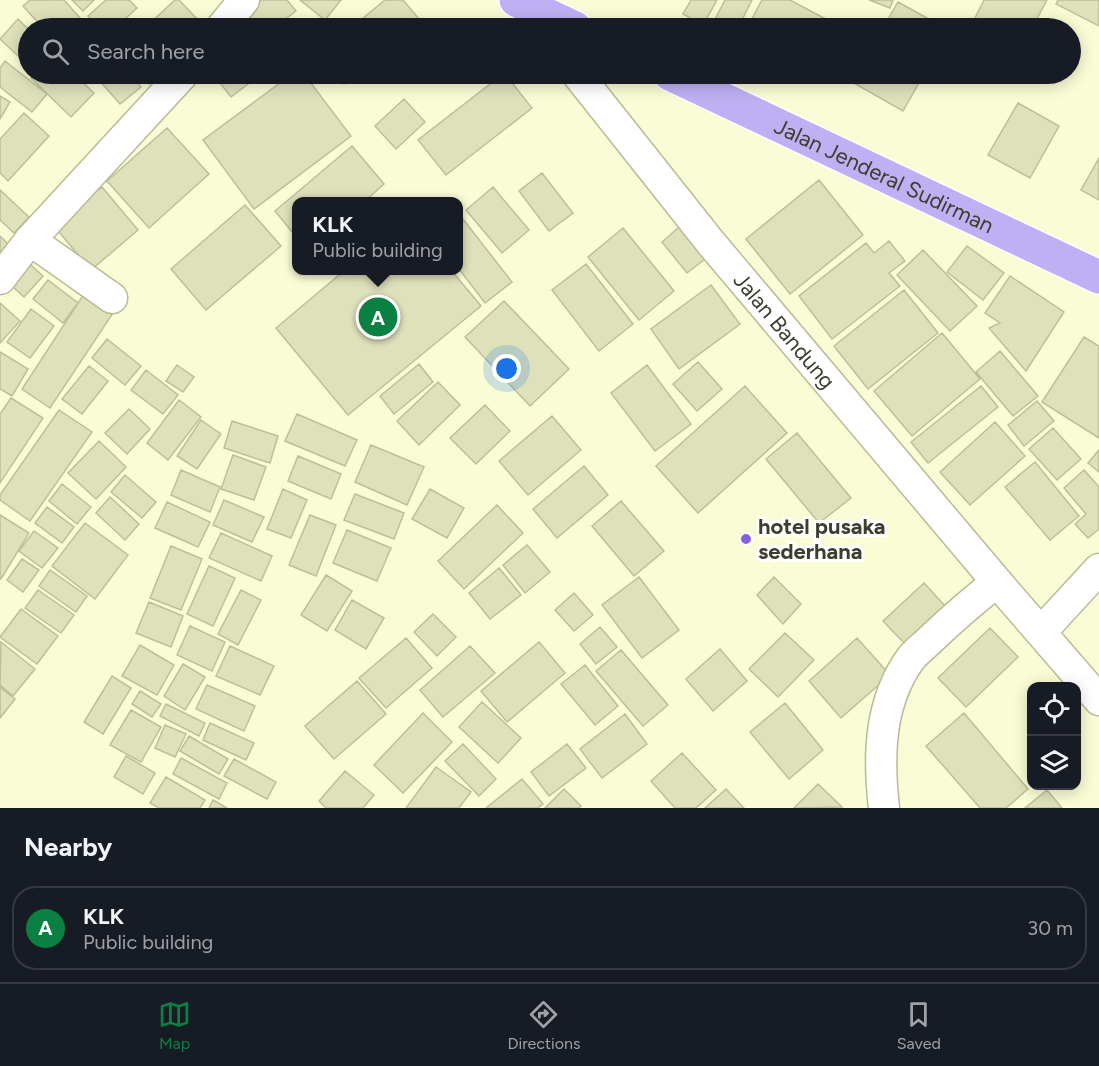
<!DOCTYPE html>
<html lang="en">
<head>
<meta charset="utf-8">
<style>
	:root { --surface:#171b24; --page:#242831; --text:#f1f3f6; --muted:#9ea1a6; --line:#363941; --accent:#0b8043 }
	body { margin:0; font-family:Figtree,sans-serif; background:var(--page); color:var(--text) }
	.controls { position:absolute; right:18px; bottom:18px; display:grid; overflow:hidden; border-radius:12px; box-shadow:0 3px 15px #0003 }
	.controls button { width:54px; height:54px; display:grid; place-items:center; padding:0; border:0; border-bottom:2px solid var(--line); background:var(--surface); color:var(--text); font:30px sans-serif }
	.you { position:absolute; left:507px; top:369px; width:21px; height:21px; margin:-15px; border:4px solid #fff; border-radius:50%; background:#1a73e8; box-shadow:0 0 0 9px #1a73e833 }
	.badge { display:grid; place-items:center; width:39px; height:39px; border-radius:50%; background:var(--accent); color:#fff; font-size:20px; font-weight:700 }
	.pin { position:absolute; translate:-50% -50%; border:3px solid #fff; box-shadow:0 2px 6px #0006 }
	.popup { position:absolute; left:292px; top:197px; width:171px; height:78px; box-sizing:border-box; display:grid; place-content:center; border-radius:12px; background:var(--surface); filter:drop-shadow(0 2px 4px #0005); font-size:20px; white-space:nowrap; color:var(--muted) }
	.popup b { font-size:22px; color:var(--text) }
	.popup::after { content:''; position:absolute; left:50%; top:100%; margin-left:-12px; border:12px solid transparent; border-top-color:var(--surface) }
	.list { margin:0; padding:0; list-style:none }
	h2 { display:flex; justify-content:space-between; align-items:center; height:78px; margin:0; padding:0 24px; font-size:26px }
	h2 small { font-size:20px; font-weight:400; color:var(--muted) }
	.list li { display:grid; grid-template-columns:39px 1fr auto; gap:18px; align-items:center; box-sizing:border-box; height:84px; margin:0 12px 12px; padding:0 12px; border:2px solid var(--line); border-radius:24px }
	.list b { display:block; font-size:22px; white-space:nowrap }
	.list p { margin:0; font-size:20px; white-space:nowrap; color:var(--muted) }
	.list em { font-size:20px; font-style:normal; color:var(--muted) }
	.icon { flex:none; width:33px; height:33px; fill:none; stroke:currentColor; stroke-width:2; stroke-linecap:round; stroke-linejoin:round }
	.map { position:relative; flex:none; width:1099px; height:808px; overflow:hidden }
	.search { position:absolute; background:var(--surface); box-shadow:0 3px 15px #0003; left:18px; right:18px; top:18px; height:66px; display:flex; align-items:center; gap:15px; box-sizing:border-box; padding:0 21px; border-radius:33px; color:var(--muted); font-size:22px }
	.sheet { height:174px; background:var(--surface) }
	nav { display:flex; justify-content:space-around; align-items:center; box-sizing:border-box; height:84px; border-top:2px solid var(--line); background:var(--surface); font-size:16px; color:var(--muted) }
	nav a { display:grid; justify-items:center; gap:3px }
	nav .on { color:var(--accent) }
	.map>svg:first-child { display:block }
</style>
</head>
<body>
<div class="map">
<svg width="1099" height="808" viewBox="0 0 1099 808">
	<rect width="100%" height="100%" fill="#fafcd6"/>
	<path fill="#dfe1bb" stroke="#bdbf9b" stroke-width="1.5" d="M 30,0 L 64,0 L 89,28 L 43,28 L 23,6 Z
		M 72,0 L 94,0 L 83,11 Z
		M 106,0 L 129,0 L 137,8 L 115,28 L 100,28 L 88,16 Z
		M 175,0 L 179,0 L 198,20 L 188,28 L 151,28 L 148,25 Z
		M 252,0 L 287,0 L 296,11 L 274,28 L 254,28 L 239,11 Z
		M 300,0 L 341,0 L 325,20 Z
		M 385,0 L 403,0 L 420,20 L 409,28 L 351,28 Z
		M 691,0 L 717,0 L 703,25 L 683,14 Z
		M 725,0 L 752,0 L 738,28 L 715,28 L 711,27 Z
		M 762,0 L 790,0 L 824,18 L 818,28 L 747,28 Z
		M 869,0 L 893,0 L 890,8 Z
		M 984,0 L 1047,0 L 1032,28 L 970,28 Z
		M 1058,0 L 1099,0 L 1099,26 L 1056,4 Z
		M 898,2 L 945,28 L 883,28 Z
		M 18,19 L 28,29 L 28,65 L 0,39 Z
		M 5,61 L 47,94 L 32,112 L 0,87 L 0,68 Z
		M 35,74 L 74,74 L 94,93 L 71,117 L 31,78 Z
		M 106,74 L 129,74 L 141,87 L 120,104 L 99,80 Z
		M 140,74 L 161,74 L 149,84 Z
		M 213,74 L 261,74 L 231,97 Z
		M 292,74 L 304,74 L 351,136 L 254,209 L 203,140 Z
		M 336,74 L 356,74 L 344,84 Z
		M 503,74 L 505,74 L 532,108 L 446,175 L 418,140 Z
		M 857,74 L 924,74 L 903,111 L 852,82 Z
		M 0,96 L 10,102 L 0,119 Z
		M 404,99 L 425,122 L 396,149 L 375,126 Z
		M 1018,103 L 1059,126 L 1030,178 L 988,155 Z
		M 24,113 L 49,136 L 8,181 L 0,173 L 0,139 Z
		M 167,128 L 209,174 L 149,228 L 107,181 Z
		M 352,146 L 384,184 L 364,202 L 297,202 L 297,238 L 275,211 Z
		M 1099,158 L 1099,200 L 1081,190 Z
		M 542,173 L 573,213 L 549,231 L 519,191 Z
		M 819,180 L 863,235 L 790,294 L 746,239 Z
		M 102,187 L 138,230 L 91,270 L 54,226 Z
		M 493,187 L 529,230 L 502,253 L 466,210 Z
		M 0,190 L 29,217 L 14,233 L 0,220 Z
		M 245,205 L 281,246 L 206,310 L 171,269 Z
		M 459,214 L 512,282 L 485,303 L 459,269 Z
		M 679,227 L 705,259 L 687,273 L 662,242 Z
		M 623,228 L 674,291 L 639,320 L 588,257 Z
		M 0,236 L 13,249 L 0,261 Z
		M 889,241 L 905,261 L 889,273 L 900,286 L 832,339 L 799,296 L 866,243 L 874,253 Z
		M 967,246 L 1004,273 L 983,300 L 947,272 Z
		M 923,250 L 977,306 L 950,331 L 897,275 Z
		M 22,257 L 43,276 L 24,297 L 3,278 Z
		M 586,264 L 633,324 L 599,351 L 552,290 Z
		M 345,270 L 451,270 L 481,306 L 348,415 L 276,328 Z
		M 1010,276 L 1064,312 L 1026,371 L 989,328 L 1000,323 L 985,313 Z
		M 48,280 L 78,303 L 63,323 L 33,299 Z
		M 711,285 L 740,324 L 679,369 L 651,329 Z
		M 904,290 L 938,333 L 868,389 L 834,346 Z
		M 84,294 L 113,313 L 50,408 L 22,389 Z
		M 504,301 L 569,369 L 530,406 L 465,337 Z
		M 0,303 L 20,321 L 0,343 Z
		M 31,309 L 54,326 L 30,358 L 7,342 Z
		M 942,333 L 980,379 L 912,436 L 874,391 Z
		M 1084,337 L 1099,346 L 1099,438 L 1042,402 Z
		M 107,339 L 141,366 L 125,385 L 92,358 Z
		M 1000,351 L 1038,396 L 1013,416 L 976,372 Z
		M 0,352 L 28,369 L 12,396 L 0,389 Z
		M 698,362 L 722,389 L 697,411 L 673,384 Z
		M 419,364 L 433,382 L 394,414 L 380,396 Z
		M 177,365 L 194,377 L 183,392 L 166,381 Z
		M 647,365 L 691,424 L 655,451 L 611,393 Z
		M 89,366 L 108,381 L 82,414 L 62,399 Z
		M 146,370 L 178,395 L 163,414 L 131,390 Z
		M 438,382 L 460,405 L 419,445 L 397,421 Z
		M 745,386 L 787,433 L 698,513 L 656,466 Z
		M 981,386 L 998,407 L 928,463 L 911,442 Z
		M 11,398 L 43,418 L 0,483 L 0,414 Z
		M 179,400 L 201,417 L 168,460 L 147,443 Z
		M 1037,401 L 1054,421 L 1024,446 L 1008,425 Z
		M 485,405 L 510,431 L 476,464 L 450,438 Z
		M 129,409 L 150,429 L 127,454 L 105,433 Z
		M 59,410 L 92,432 L 30,521 L 0,500 L 0,495 Z
		M 297,414 L 357,440 L 345,466 L 285,441 Z
		M 552,416 L 581,450 L 528,495 L 499,461 Z
		M 201,420 L 221,434 L 197,469 L 177,456 Z
		M 232,421 L 278,436 L 270,463 L 224,448 Z
		M 995,422 L 1025,456 L 970,505 L 940,472 Z
		M 1053,428 L 1081,459 L 1057,480 L 1029,449 Z
		M 797,433 L 851,498 L 819,523 L 766,459 Z
		M 99,441 L 126,467 L 96,499 L 68,473 Z
		M 371,445 L 424,467 L 407,505 L 355,482 Z
		M 1099,450 L 1099,472 L 1088,463 Z
		M 233,455 L 266,467 L 254,500 L 221,489 Z
		M 298,456 L 341,474 L 331,499 L 288,481 Z
		M 1035,462 L 1079,516 L 1050,540 L 1005,487 Z
		M 584,466 L 608,495 L 557,538 L 533,509 Z
		M 181,470 L 220,487 L 210,512 L 171,495 Z
		M 1084,470 L 1099,487 L 1099,529 L 1088,538 L 1075,524 L 1086,514 L 1064,488 Z
		M 125,475 L 156,502 L 142,518 L 111,492 Z
		M 62,484 L 91,507 L 77,524 L 49,501 Z
		M 283,489 L 307,500 L 291,538 L 267,529 Z
		M 430,489 L 464,508 L 447,538 L 412,519 Z
		M 355,494 L 404,513 L 394,539 L 344,520 Z
		M 110,497 L 139,524 L 125,540 L 96,513 Z
		M 224,500 L 264,517 L 252,542 L 213,525 Z
		M 621,501 L 664,551 L 634,576 L 592,526 Z
		M 167,502 L 210,522 L 198,547 L 155,528 Z
		M 497,505 L 523,533 L 464,589 L 438,561 Z
		M 47,507 L 74,527 L 62,543 L 35,523 Z
		M 0,515 L 29,533 L 1,579 L 0,579 Z
		M 310,515 L 336,525 L 316,576 L 289,565 Z
		M 85,523 L 128,555 L 95,599 L 52,566 Z
		M 347,530 L 391,548 L 377,581 L 333,563 Z
		M 34,531 L 58,548 L 42,568 L 19,551 Z
		M 221,533 L 272,556 L 261,581 L 209,558 Z
		M 527,545 L 550,572 L 525,593 L 503,565 Z
		M 171,546 L 202,559 L 181,610 L 150,598 Z
		M 22,559 L 39,570 L 23,592 L 7,580 Z
		M 209,566 L 235,578 L 213,626 L 187,614 Z
		M 499,568 L 521,595 L 490,619 L 469,593 Z
		M 50,570 L 87,596 L 76,612 L 39,586 Z
		M 326,575 L 352,591 L 327,631 L 301,615 Z
		M 639,577 L 679,630 L 642,658 L 602,605 Z
		M 774,577 L 801,604 L 783,624 L 757,595 Z
		M 924,583 L 946,607 L 906,645 L 883,621 Z
		M 38,590 L 74,615 L 61,633 L 25,608 Z
		M 241,590 L 261,600 L 238,645 L 218,634 Z
		M 574,593 L 593,615 L 574,631 L 555,610 Z
		M 352,600 L 384,618 L 366,649 L 335,630 Z
		M 149,602 L 183,616 L 171,647 L 136,633 Z
		M 21,609 L 58,636 L 37,664 L 0,637 Z
		M 433,614 L 456,637 L 437,656 L 414,632 Z
		M 190,626 L 225,642 L 212,671 L 177,655 Z
		M 600,627 L 617,647 L 596,664 L 580,644 Z
		M 990,628 L 1018,657 L 966,707 L 938,678 Z
		M 785,633 L 814,660 L 778,697 L 749,669 Z
		M 406,638 L 432,668 L 386,708 L 359,678 Z
		M 857,638 L 890,675 L 841,718 L 809,681 Z
		M 1,642 L 35,669 L 13,696 L 0,685 Z
		M 539,642 L 565,673 L 507,722 L 481,691 Z
		M 140,645 L 174,665 L 157,695 L 122,676 Z
		M 230,646 L 274,666 L 260,695 L 216,676 Z
		M 470,646 L 495,673 L 443,717 L 420,690 Z
		M 720,649 L 747,681 L 713,711 L 686,679 Z
		M 621,650 L 668,705 L 643,726 L 596,671 Z
		M 183,664 L 205,677 L 185,710 L 164,696 Z
		M 585,665 L 618,706 L 595,725 L 561,684 Z
		M 112,676 L 131,688 L 103,734 L 84,722 Z
		M 357,681 L 386,714 L 334,759 L 305,726 Z
		M 207,685 L 255,706 L 244,731 L 196,709 Z
		M 0,687 L 15,699 L 0,718 Z
		M 140,691 L 161,704 L 152,717 L 132,704 Z
		M 482,702 L 521,738 L 498,763 L 459,727 Z
		M 785,703 L 823,750 L 789,779 L 750,732 Z
		M 166,704 L 205,723 L 199,736 L 160,716 Z
		M 131,710 L 161,727 L 141,762 L 110,745 Z
		M 423,713 L 452,742 L 403,793 L 374,765 Z
		M 964,713 L 1028,789 L 1006,808 L 980,808 L 926,746 Z
		M 625,714 L 647,744 L 602,778 L 580,749 Z
		M 210,723 L 254,743 L 246,760 L 203,740 Z
		M 165,725 L 186,734 L 175,757 L 155,748 Z
		M 189,736 L 228,759 L 219,774 L 180,751 Z
		M 463,744 L 496,779 L 479,796 L 445,761 Z
		M 567,744 L 586,768 L 549,796 L 531,772 Z
		M 682,753 L 716,790 L 696,808 L 675,808 L 651,781 Z
		M 126,756 L 155,773 L 143,794 L 114,777 Z
		M 181,758 L 227,783 L 219,799 L 173,774 Z
		M 234,759 L 276,782 L 267,799 L 224,776 Z
		M 436,767 L 471,792 L 459,808 L 406,808 Z
		M 345,771 L 374,795 L 363,808 L 326,808 L 319,801 Z
		M 166,777 L 205,800 L 200,808 L 159,808 L 150,803 Z
		M 522,779 L 543,804 L 538,808 L 486,808 Z
		M 818,784 L 842,807 L 794,808 Z
		M 564,789 L 581,806 L 579,808 L 545,808 Z
		M 726,789 L 744,808 L 705,808 Z
		M 1047,790 L 1062,808 L 1025,808 Z
		M 213,800 L 227,808 L 209,808 Z"/>
	<g fill="none" stroke-linecap="round" stroke-linejoin="round">
		<g stroke="#b9bb97" stroke-width="33">
			<g id="minor">
				<path d="M 221,28 L 244,0"/>
				<path id="s1" d="M 577,74 L 711,243 L 997,582 L 1099,700"/>
				<path d="M 30,240 L 112,298"/>
				<path d="M 0,279 L 30,240 L 183,74"/>
				<path d="M 1041,632 L 1099,569"/>
				<path d="M 884,808 C 878,756 879,702 911,658 C 917,651 925,645 931,639 C 952,619 974,600 997,582"/>
			</g>
		</g>
		<g stroke="#fff" stroke-width="36">
			<g id="highway">
				<path d="M 516,0 L 575,28"/>
				<path id="s2" d="M 670,74 L 1099,277"/>
			</g>
		</g>
		<use href="#minor" stroke="#fff" stroke-width="30"/>
		<use href="#highway" stroke="#beb1f3" stroke-width="33"/>
	</g>
	<circle fill="#8562dd" stroke="#fff" stroke-width="2" cx="746" cy="539" r="6"/>
	<g text-anchor="middle" stroke-width="6" stroke-linejoin="round" paint-order="stroke">
		<g font-size="22" fill="#3d3e2f" stroke="#fff">
			<text dy="8" stroke="none"><textPath href="#s2" startOffset="237">Jalan Jenderal Sudirman</textPath></text>
			<text dy="8" stroke="none"><textPath href="#s1" startOffset="330">Jalan Bandung</textPath></text>
		</g>
		<g font-size="22" font-weight="bold" fill="#3d3e2f" stroke="#fff" text-anchor="start">
			<text x="758" y="534">hotel pusaka<tspan x="758" dy="25">sederhana</tspan></text>
		</g>
	</g>
</svg>
<div class="controls">
<button><svg class="icon" aria-label="locate" viewBox="0 0 24 24"><circle cx="12" cy="12" r="6"/><path d="M12 2v4M12 18v4M2 12h4M18 12h4"/></svg></button>
<button><svg class="icon" aria-label="layers" viewBox="0 0 24 24"><path d="M12 4l9 5-9 5-9-5zM3 14l9 5 9-5"/></svg></button>
</div>
<div class="you"></div>
<div class="pin badge" style="left:378px;top:317px">A</div>
<div class="popup"><b>KLK</b>Public building</div>
<div class="search"><svg class="icon" aria-label="search" viewBox="0 0 24 24"><circle cx="10" cy="10" r="6"/><path d="M15 15l6 6"/></svg>Search here</div>
</div>
<section class="sheet">
<h2>Nearby<small></small></h2>
<ul class="list">
<li><span class="badge">A</span><div><b>KLK</b><p>Public building</p></div><em>30 m</em></li>
</ul>
</section>
<nav>
<a class="on"><svg class="icon" aria-label="map" viewBox="0 0 24 24"><path d="M3 6l6-2 6 2 6-2v14l-6 2-6-2-6 2zM9 4v14M15 6v14"/></svg>Map</a>
<a><svg class="icon" aria-label="directions" viewBox="0 0 24 24"><path d="M12 3l9 9-9 9-9-9zM9 14v-3h6M13 9l2 2-2 2"/></svg>Directions</a>
<a><svg class="icon" aria-label="saved" viewBox="0 0 24 24"><path d="M7 4h10v16l-5-4-5 4z"/></svg>Saved</a>
</nav>
</body>
</html>
